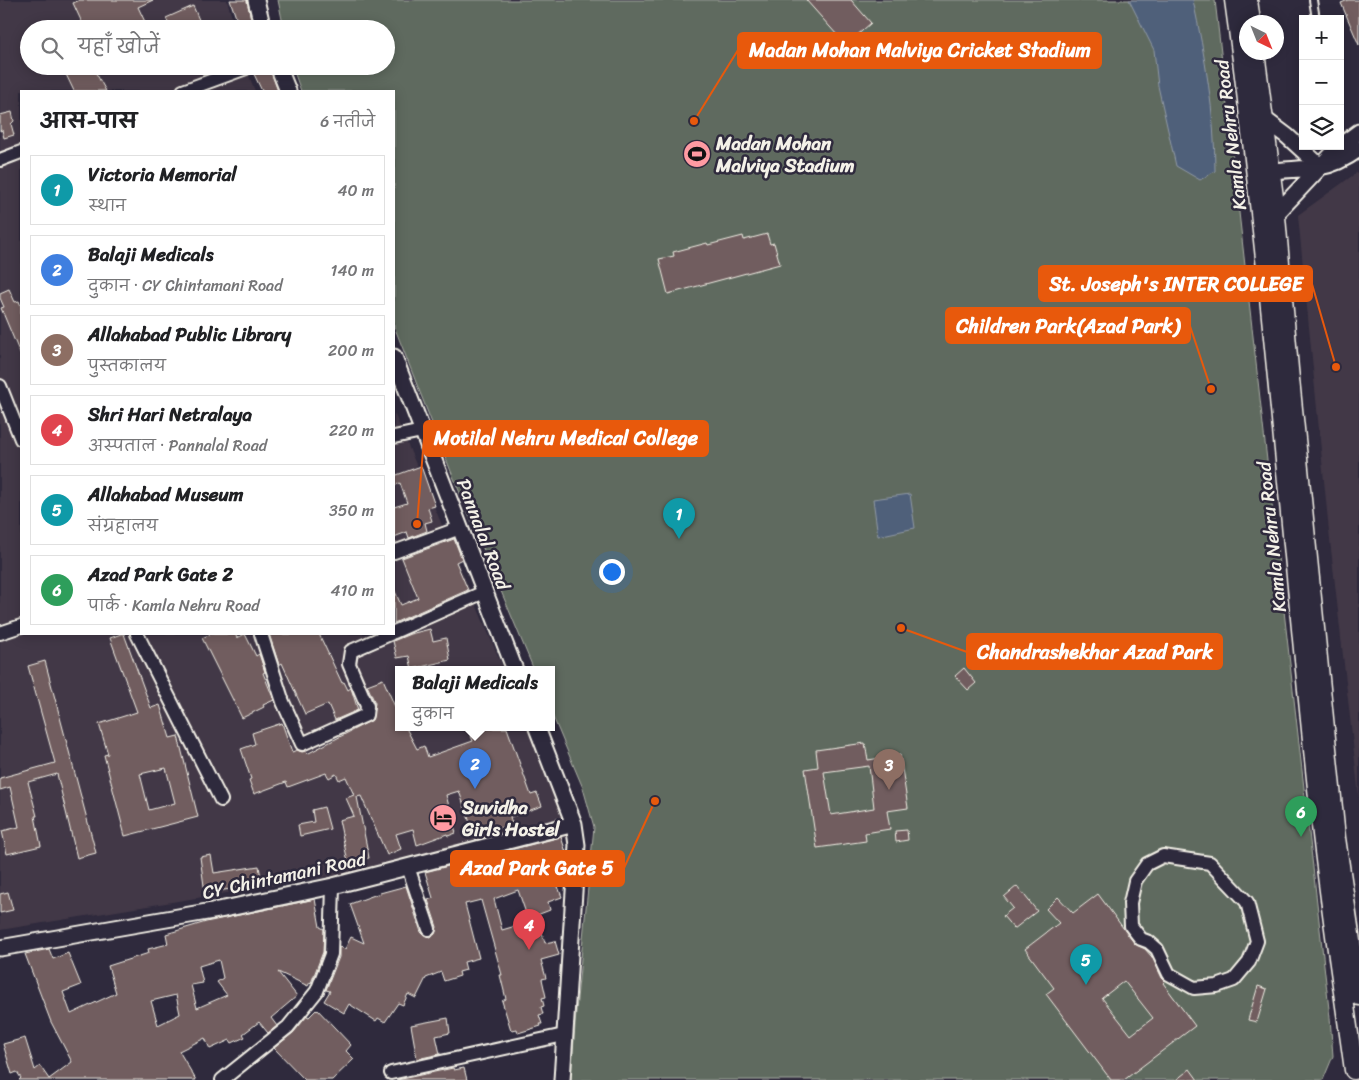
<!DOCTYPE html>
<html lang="hi">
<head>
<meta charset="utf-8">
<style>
	:root { --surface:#fff; --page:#f2f2f2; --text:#202124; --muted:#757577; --line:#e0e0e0; --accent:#84575d }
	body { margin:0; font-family:Sriracha,"Playpen Sans Deva",sans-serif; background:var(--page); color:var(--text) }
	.controls { position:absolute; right:15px; top:15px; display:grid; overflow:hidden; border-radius:0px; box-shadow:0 2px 12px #0003 }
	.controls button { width:45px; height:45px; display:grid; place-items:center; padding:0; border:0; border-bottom:1px solid var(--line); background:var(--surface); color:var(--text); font:25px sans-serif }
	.compass { position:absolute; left:1239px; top:15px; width:45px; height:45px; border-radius:50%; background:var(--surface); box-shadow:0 2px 12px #0003; rotate:137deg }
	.you { position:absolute; left:611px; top:571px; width:18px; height:18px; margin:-12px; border:4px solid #fff; border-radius:50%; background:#1a73e8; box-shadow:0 0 0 8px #1a73e833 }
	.badge { display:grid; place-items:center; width:32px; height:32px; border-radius:50%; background:var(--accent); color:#fff; font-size:16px; font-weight:700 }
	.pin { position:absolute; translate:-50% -41px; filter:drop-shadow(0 1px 2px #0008) }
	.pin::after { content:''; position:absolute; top:26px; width:18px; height:15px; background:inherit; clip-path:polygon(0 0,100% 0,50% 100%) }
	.popup { position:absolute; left:395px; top:666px; width:160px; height:65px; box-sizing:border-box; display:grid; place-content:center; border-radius:0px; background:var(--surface); filter:drop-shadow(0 1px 4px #0005); font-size:16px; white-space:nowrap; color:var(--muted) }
	.popup b { font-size:19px; color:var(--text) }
	.popup::after { content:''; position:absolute; left:50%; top:100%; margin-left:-10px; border:10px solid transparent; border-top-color:var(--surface) }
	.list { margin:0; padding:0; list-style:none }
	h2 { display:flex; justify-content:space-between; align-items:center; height:65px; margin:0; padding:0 20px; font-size:21px }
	h2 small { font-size:16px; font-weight:400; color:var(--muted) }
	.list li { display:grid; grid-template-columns:32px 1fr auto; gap:15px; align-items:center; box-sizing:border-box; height:70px; margin:0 10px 10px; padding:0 10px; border:1px solid var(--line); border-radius:0px }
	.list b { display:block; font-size:19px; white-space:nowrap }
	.list p { margin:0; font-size:16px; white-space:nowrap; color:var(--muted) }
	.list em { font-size:16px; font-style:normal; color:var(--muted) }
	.icon { flex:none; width:28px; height:28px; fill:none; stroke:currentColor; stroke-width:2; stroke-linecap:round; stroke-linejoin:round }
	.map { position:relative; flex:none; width:1359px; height:1080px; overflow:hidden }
	.search { position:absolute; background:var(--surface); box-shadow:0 2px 12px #0003; left:20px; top:20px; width:375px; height:55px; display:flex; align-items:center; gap:12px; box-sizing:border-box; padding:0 18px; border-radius:28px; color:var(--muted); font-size:19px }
	.panel { position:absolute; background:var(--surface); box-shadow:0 2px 12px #0003; left:20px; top:90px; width:375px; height:545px; border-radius:0px }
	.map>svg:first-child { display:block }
</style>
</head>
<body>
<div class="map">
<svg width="1359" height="1080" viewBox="0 0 1359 1080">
	<rect width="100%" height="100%" fill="#2f2a3d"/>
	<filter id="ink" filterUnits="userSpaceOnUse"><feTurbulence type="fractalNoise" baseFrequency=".02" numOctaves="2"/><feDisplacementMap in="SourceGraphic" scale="10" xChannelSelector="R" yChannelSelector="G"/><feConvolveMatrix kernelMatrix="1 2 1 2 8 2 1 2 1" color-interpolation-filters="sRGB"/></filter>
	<g filter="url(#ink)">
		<path fill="#433947" d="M 0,0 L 227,0 L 235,29 L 29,29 L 29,66 L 245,66 L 255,91 L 21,91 L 21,634 L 394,634 L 394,413 L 504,670 L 399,670 L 399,728 L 529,728 L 575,836 L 0,930 Z
			M 1359,171 L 1359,797 L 1329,531 L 1298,215 Z"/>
		<path fill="#5f6a5f" stroke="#aaaea4" d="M 278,0 L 1215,0 L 1330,1018 L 1333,1056 L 1323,1080 L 571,1080 L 577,999 L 594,827 L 583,788 L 551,712 L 551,670 L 534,670 L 450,469 L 394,326 L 394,91 L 301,91 L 292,66 L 386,66 L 386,29 L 284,29 Z"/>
		<path fill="#4f607a" stroke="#919aa6" d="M 1129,0 L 1193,0 C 1205,57 1215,113 1215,171 L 1200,180 L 1176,166 L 1158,86 L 1154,50 Z
			M 910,494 L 915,528 L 878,536 L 873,499 Z"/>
		<path fill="#715d5e" stroke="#f4f1e8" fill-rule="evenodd" d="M 80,0 L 153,0 L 138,7 L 146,24 L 135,29 L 85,29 L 73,3 Z
			M 230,0 L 247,0 L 253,29 L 240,29 Z
			M 806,0 L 851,0 L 871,23 L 846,45 Z
			M 1348,0 L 1359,0 L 1359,45 L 1341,3 Z
			M 193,6 L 203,29 L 171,29 L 166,18 Z
			M 62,66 L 92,66 L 106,91 L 74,91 Z
			M 254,66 L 269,66 L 278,91 L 262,91 L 253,72 Z
			M 12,112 L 14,121 L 11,124 L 14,135 L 4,138 L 2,130 L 0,131 L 0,115 Z
			M 767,234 L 770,244 L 774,243 L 780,264 L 668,294 L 659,259 L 674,256 L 673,252 L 707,243 L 708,245 L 743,236 L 744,240 Z
			M 9,289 L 15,302 L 19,301 L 21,306 L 21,356 L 1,308 L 4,307 L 0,298 L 0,293 Z
			M 421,466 L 435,506 L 428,508 L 432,521 L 425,523 L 427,531 L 409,538 L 407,532 L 394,537 L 394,507 L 407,503 L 400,483 L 394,486 L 394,476 Z
			M 454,539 L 462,559 L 456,562 L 468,590 L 394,623 L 394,589 L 401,605 L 418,598 L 402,558 Z
			M 430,629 L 433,641 L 446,638 L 450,660 L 412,669 L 409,656 L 397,658 L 393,641 L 410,634 Z
			M 121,634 L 124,634 L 151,708 L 160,705 L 170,738 L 178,736 L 198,817 L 125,836 L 104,755 L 108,754 L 99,724 L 137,712 L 110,638 ZM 166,768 L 175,803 L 149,810 L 140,774 Z
			M 211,634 L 235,634 L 237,638 L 245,634 L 256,656 L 259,654 L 265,672 L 263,673 L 274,700 L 263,705 L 264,707 L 242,718 L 202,638 Z
			M 269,634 L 319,634 L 342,683 L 344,682 L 348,690 L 351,688 L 358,710 L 335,720 L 328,704 L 305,714 L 282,663 L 279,665 Z
			M 45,661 L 96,853 L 77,858 L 57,774 L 28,782 L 37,816 L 35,816 L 41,846 L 7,854 L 2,831 L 19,827 L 10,787 L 0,790 L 0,778 L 55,763 L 28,666 Z
			M 964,668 L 976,683 L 968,690 L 955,676 Z
			M 383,679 L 399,716 L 399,728 L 406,728 L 417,749 L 424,746 L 428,757 L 473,741 L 468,728 L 507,728 L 531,795 L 537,793 L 542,806 L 510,817 L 512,824 L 491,831 L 493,835 L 476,840 L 459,791 L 446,795 L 456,833 L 448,836 L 447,834 L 417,845 L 413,829 L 396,834 L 401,849 L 387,855 L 361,796 L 357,797 L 369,858 L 348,862 L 339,820 L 354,816 L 346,798 L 354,795 L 346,777 L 339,780 L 336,774 L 329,778 L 326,773 L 288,787 L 286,782 L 254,794 L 249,780 L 251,779 L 241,749 L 255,744 L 252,733 L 282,723 L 292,752 L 297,750 L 302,752 L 306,751 L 307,754 L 372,720 L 375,703 L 367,685 Z
			M 865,743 L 868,760 L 900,755 L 908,808 L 887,811 L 890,829 L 865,833 L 866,841 L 817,848 L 805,769 L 818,767 L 816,750 ZM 869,766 L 874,808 L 831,815 L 824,772 Z
			M 324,807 L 330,829 L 300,836 L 298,825 L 314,822 L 312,810 Z
			M 907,830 L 908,840 L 896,842 L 895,831 Z
			M 561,837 L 567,855 L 565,881 L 557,884 L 562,897 L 548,902 L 550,910 L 537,915 L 545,943 L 555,941 L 559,955 L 541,960 L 546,978 L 542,979 L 546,997 L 542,998 L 544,1006 L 541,1007 L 543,1014 L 539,1015 L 542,1024 L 540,1024 L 541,1026 L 518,1033 L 517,1029 L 511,1030 L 502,1001 L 506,999 L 500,975 L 502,975 L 481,900 L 465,904 L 479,958 L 464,962 L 466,970 L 459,972 L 460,976 L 444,981 L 441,972 L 426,978 L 416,998 L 408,994 L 403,1005 L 398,1003 L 385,1022 L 378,1018 L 376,1021 L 349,1004 L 344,1013 L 324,1001 L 330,991 L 326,990 L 339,957 L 339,947 L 345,949 L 351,937 L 364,943 L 350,904 L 380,893 L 406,886 L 421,932 L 424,935 L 431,937 L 435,934 L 437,927 L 428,900 L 433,898 L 425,872 L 464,862 L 466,871 L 469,870 L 471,876 L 498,867 L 494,854 ZM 518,890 L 529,922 L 502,930 L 494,899 Z
			M 211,855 L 214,873 L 259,866 L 262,884 L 205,893 L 200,857 Z
			M 1017,886 L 1037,911 L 1014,929 L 1003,916 L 1013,908 L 1004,897 Z
			M 8,892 L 13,910 L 0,913 L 0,894 Z
			M 1098,894 L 1135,944 L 1145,949 L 1152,957 L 1162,978 L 1165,981 L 1163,983 L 1195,1026 L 1124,1080 L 1111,1080 L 1046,994 L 1054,988 L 1025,949 L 1059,923 L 1046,909 L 1058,897 L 1073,913 ZM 1124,981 L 1153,1018 L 1131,1035 L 1102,998 Z
			M 315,899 L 320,927 L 324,929 L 323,952 L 311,983 L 310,982 L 308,986 L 278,972 L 297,996 L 271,1018 L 277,1026 L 268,1033 L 259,1022 L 243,1034 L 245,1037 L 232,1043 L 230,1040 L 210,1049 L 205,1038 L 179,1051 L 196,1080 L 19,1080 L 21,1078 L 17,1072 L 12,1074 L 3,1044 L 25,1038 L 35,1070 L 40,1066 L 49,1079 L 72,1062 L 51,1022 L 25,954 L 49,949 L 53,959 L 68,953 L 81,985 L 63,992 L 71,1014 L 116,993 L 108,966 L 149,953 L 148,949 L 168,944 L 166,934 L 206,922 ZM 219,960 L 223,978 L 217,982 L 227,995 L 197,1008 L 191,985 L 203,983 L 199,966 ZM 176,995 L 180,1014 L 158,1025 L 151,1001 Z
			M 1258,986 L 1267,989 L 1257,1022 L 1248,1020 Z
			M 317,1009 L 351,1045 L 346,1051 L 354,1059 L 332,1080 L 305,1080 L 274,1048 L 293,1033 L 307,1016 L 309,1017 Z
			M 448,1018 L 450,1033 L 436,1036 L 440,1054 L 417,1059 L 411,1025 Z
			M 453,1068 L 454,1070 L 464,1068 L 467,1080 L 397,1080 Z
			M 1190,1069 L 1198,1080 L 1176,1080 Z"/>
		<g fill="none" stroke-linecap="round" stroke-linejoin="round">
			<g stroke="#f4f1e8" stroke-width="10">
				<path id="service" d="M 1313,0 L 1316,19"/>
			</g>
			<g stroke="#f4f1e8" stroke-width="16">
				<path id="minor" d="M 183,91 L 246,68
					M 0,160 L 21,152
					M 0,386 L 21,439
					M 394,437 L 422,431
					M 394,552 L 460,528
					M 394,632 L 484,592
					M 0,633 L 21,626
					M 137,634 L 221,800
					M 261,634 L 283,702 L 302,744 L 366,715 L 367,706 L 349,664 L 351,651 L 390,634
					M 1163,856 L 1210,863 L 1247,902 L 1257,941 L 1249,962 L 1234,980 L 1217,986 L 1194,988 L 1169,974 L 1157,949 L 1149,942 L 1141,939 L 1131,926 L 1130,903 L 1135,881 L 1147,864 Z
					M 408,867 L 429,929
					M 391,1073 L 564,1035
					M 222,1080 L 288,1027 L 317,991 L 331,954 L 333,886"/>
			</g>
			<g stroke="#f4f1e8" stroke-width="19">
				<path id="tertiary" d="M 256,0 L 263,29
					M 278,66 L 288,91
					M 1263,118 L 1287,136 L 1321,167
					M 1340,146 L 1359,132
					M 1260,173 C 1279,169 1300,170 1319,167 C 1334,165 1348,157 1359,149
					M 1276,214 L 1340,146
					M 394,357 L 515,670
					M 537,728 L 574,824 L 577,845 L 562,1080
					M 0,948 L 224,909 L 333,886 L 574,824"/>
			</g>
			<g stroke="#f4f1e8" stroke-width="21">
				<path id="secondary" d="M 1234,0 C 1271,268 1290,538 1319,807 C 1328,895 1342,982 1354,1070
					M 1248,0 L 1251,22
					M 1255,52 L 1275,205 L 1289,369 L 1336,838 L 1359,996"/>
			</g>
			<use href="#service" stroke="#2f2a3d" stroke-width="6"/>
			<use href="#minor" stroke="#2f2a3d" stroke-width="12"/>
			<use href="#tertiary" stroke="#2f2a3d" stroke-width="15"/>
			<use href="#secondary" stroke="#2f2a3d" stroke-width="18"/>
		</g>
	</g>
	<defs>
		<g id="stadium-disc" transform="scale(1.4375)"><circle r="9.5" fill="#ff9aa2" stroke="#2f2a3d"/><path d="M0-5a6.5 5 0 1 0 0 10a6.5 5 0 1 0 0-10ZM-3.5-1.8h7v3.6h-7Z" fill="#111"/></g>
		<g id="hotel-disc" transform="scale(1.4375)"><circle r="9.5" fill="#ff9aa2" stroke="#2f2a3d"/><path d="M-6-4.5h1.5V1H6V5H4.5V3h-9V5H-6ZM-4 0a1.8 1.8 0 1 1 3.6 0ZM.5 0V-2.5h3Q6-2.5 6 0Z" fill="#111"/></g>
	</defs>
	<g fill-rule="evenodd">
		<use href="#stadium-disc" x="697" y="154"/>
		<use href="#hotel-disc" x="443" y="818"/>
	</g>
	<g text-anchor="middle" stroke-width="5" stroke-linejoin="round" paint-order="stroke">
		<g font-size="19" fill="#f4f1e8" stroke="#2f2a3d">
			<text transform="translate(1230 135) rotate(-97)" y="7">Kamla Nehru Road</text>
			<text transform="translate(484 534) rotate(69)" y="7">Pannalal Road</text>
			<text transform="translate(1271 537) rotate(-96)" y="7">Kamla Nehru Road</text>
			<text transform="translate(284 875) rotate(-12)" y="7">CY Chintamani Road</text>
		</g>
		<g font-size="19" font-weight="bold" fill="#f4f1e8" stroke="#2f2a3d" text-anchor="start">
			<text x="716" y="150">Madan Mohan<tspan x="716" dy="22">Malviya Stadium</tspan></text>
			<text x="462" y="814">Suvidha<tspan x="462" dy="22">Girls Hostel</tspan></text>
		</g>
	</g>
	<path fill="none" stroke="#e8590c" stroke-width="2" d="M694 121L738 50M1336 367L1312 284M1211 389L1190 326M417 524L424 438M901 628L967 652M655 801L624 868"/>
	<g fill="#e8590c" stroke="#2f2a3d" stroke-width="2">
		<circle cx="694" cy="121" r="5"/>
		<circle cx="1336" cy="367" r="5"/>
		<circle cx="1211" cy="389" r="5"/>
		<circle cx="417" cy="524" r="5"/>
		<circle cx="901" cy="628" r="5"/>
		<circle cx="655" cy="801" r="5"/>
	</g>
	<g fill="#e8590c" stroke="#e8590c" stroke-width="2">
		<rect x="738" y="33" width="363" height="35" rx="5"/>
		<rect x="1039" y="266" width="273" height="35" rx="5"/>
		<rect x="946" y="308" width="244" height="35" rx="5"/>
		<rect x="424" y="421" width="284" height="35" rx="5"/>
		<rect x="967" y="634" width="255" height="35" rx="5"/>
		<rect x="451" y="851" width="173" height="35" rx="5"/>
	</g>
	<g font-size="20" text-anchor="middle" font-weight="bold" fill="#fff">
		<text x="920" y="57">Madan Mohan Malviya Cricket Stadium</text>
		<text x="1176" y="291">St. Joseph's INTER COLLEGE</text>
		<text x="1068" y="333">Children Park(Azad Park)</text>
		<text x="566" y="445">Motilal Nehru Medical College</text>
		<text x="1095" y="659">Chandrashekhar Azad Park</text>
		<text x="537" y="875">Azad Park Gate 5</text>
	</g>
</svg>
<div class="controls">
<button>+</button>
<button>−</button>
<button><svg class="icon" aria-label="layers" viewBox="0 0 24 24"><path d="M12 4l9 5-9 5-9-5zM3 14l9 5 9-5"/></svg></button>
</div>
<svg class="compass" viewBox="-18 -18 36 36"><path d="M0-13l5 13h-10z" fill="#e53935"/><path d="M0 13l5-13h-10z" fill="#757577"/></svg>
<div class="you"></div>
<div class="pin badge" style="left:679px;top:539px;background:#0f9aa8">1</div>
<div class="pin badge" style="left:475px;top:789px;background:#3f7fe0">2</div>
<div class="popup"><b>Balaji Medicals</b>दुकान</div>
<div class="pin badge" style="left:889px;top:790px;background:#8d6e63">3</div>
<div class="pin badge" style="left:529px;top:950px;background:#e0444e">4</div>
<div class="pin badge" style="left:1086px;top:985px;background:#0f9aa8">5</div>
<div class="pin badge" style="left:1301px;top:837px;background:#2e9e5b">6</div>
<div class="search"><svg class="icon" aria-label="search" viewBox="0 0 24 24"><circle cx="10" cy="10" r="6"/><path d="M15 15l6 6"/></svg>यहाँ खोजें</div>
<section class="panel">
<h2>आस-पास<small>6 नतीजे</small></h2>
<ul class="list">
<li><span class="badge" style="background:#0f9aa8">1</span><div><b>Victoria Memorial</b><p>स्थान</p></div><em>40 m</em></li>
<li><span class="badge" style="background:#3f7fe0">2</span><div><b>Balaji Medicals</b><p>दुकान · CY Chintamani Road</p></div><em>140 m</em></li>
<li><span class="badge" style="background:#8d6e63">3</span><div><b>Allahabad Public Library</b><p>पुस्तकालय</p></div><em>200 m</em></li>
<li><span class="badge" style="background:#e0444e">4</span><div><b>Shri Hari Netralaya</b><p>अस्पताल · Pannalal Road</p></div><em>220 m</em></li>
<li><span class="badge" style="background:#0f9aa8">5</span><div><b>Allahabad Museum</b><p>संग्रहालय</p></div><em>350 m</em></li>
<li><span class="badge" style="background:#2e9e5b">6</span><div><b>Azad Park Gate 2</b><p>पार्क · Kamla Nehru Road</p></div><em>410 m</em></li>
</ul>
</section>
</div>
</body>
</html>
